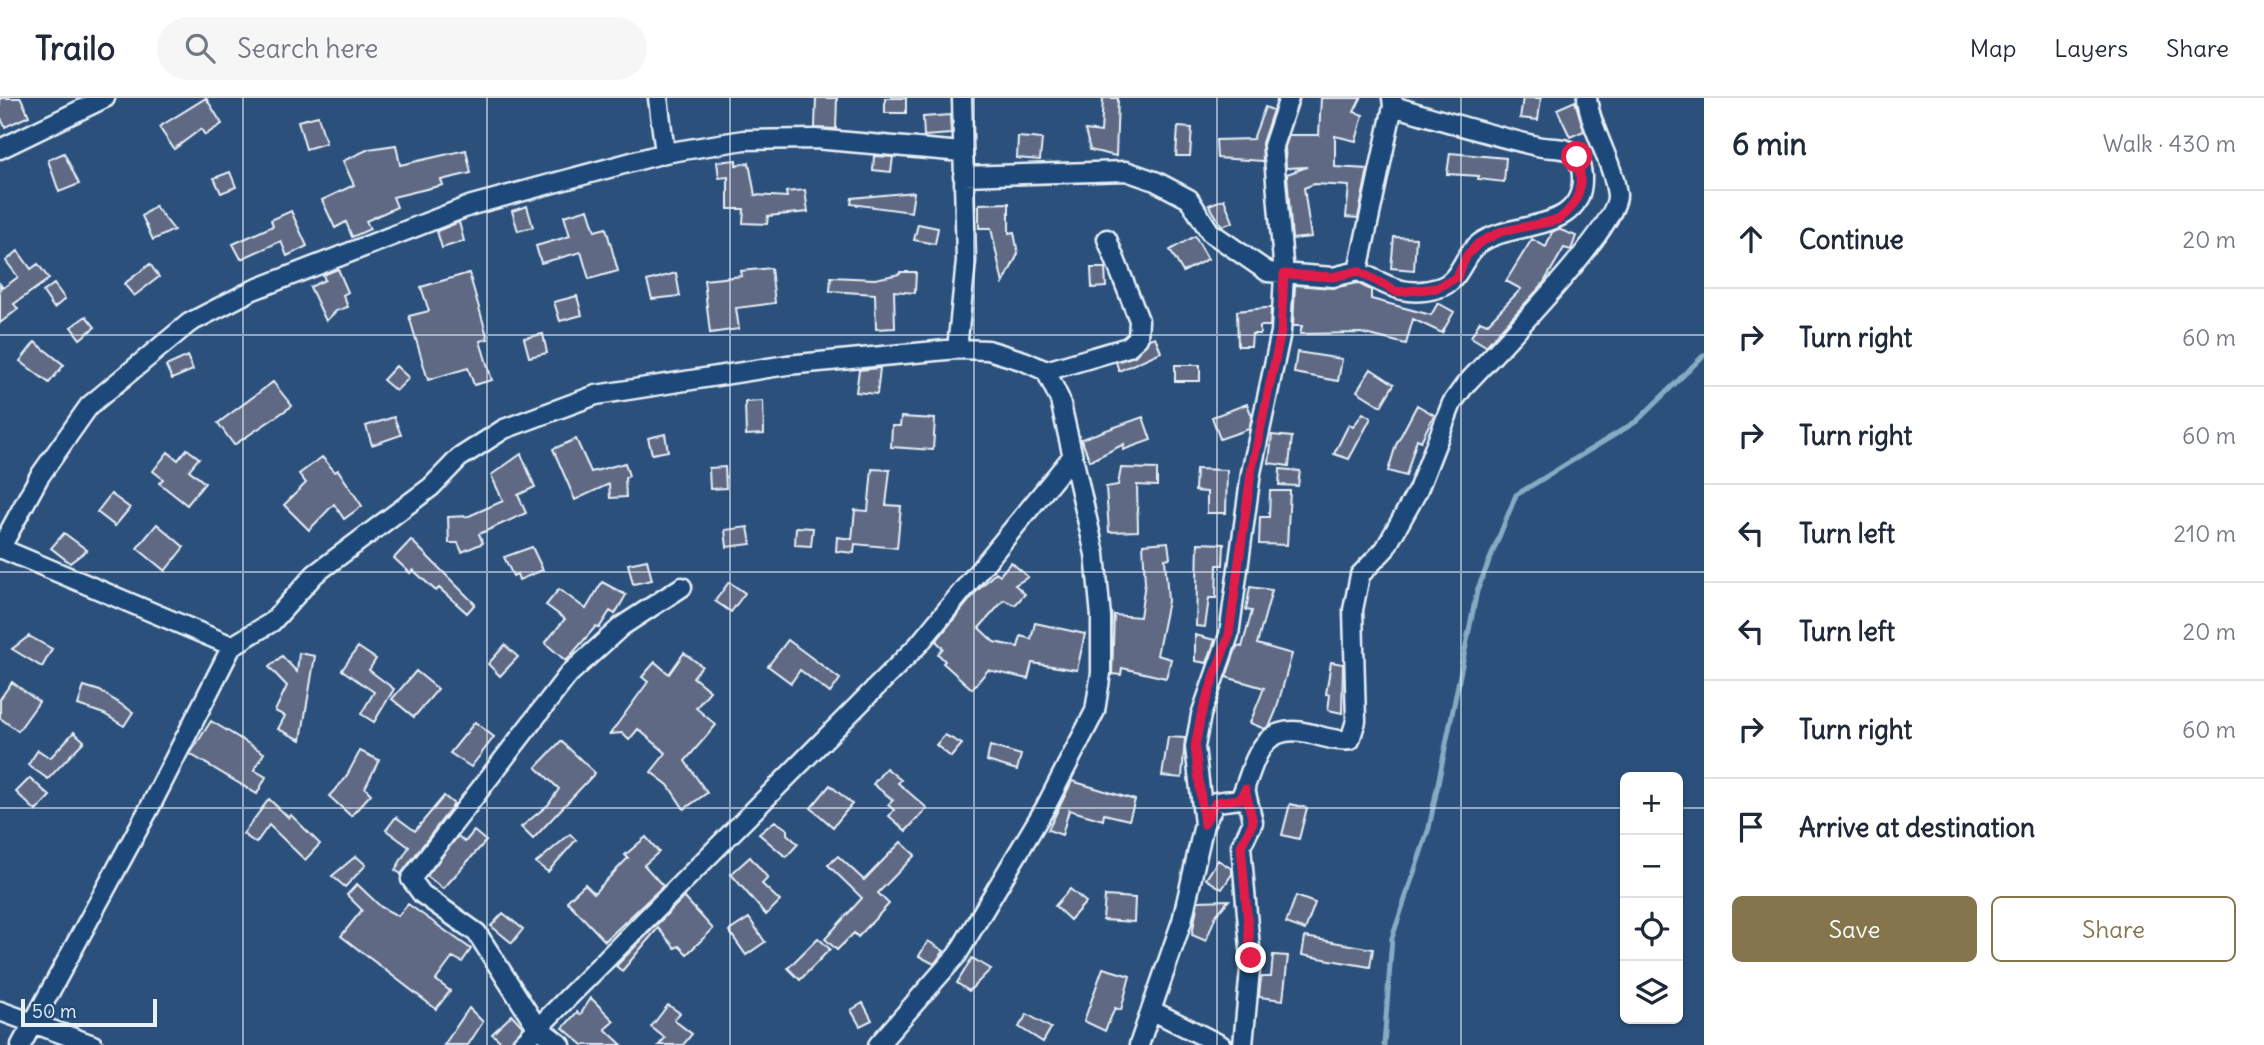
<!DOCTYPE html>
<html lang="en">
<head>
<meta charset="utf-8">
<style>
	:root { --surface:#fff; --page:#f6f6f7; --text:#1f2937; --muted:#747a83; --line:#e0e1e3; --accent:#84754c }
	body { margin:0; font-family:Delius,sans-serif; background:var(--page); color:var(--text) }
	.controls { position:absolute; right:21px; bottom:21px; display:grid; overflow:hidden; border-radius:10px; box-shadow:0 2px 5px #0004 }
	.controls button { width:63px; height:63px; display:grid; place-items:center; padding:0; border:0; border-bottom:2px solid var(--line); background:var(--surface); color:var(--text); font:35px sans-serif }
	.scale { position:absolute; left:21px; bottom:18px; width:136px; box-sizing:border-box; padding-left:7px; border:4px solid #e8f1f8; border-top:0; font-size:19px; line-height:24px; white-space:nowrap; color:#e8f1f8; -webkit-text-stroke:5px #1f4a7a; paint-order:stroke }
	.stop { position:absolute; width:21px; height:21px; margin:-16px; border:5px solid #e11d48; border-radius:50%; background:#fff }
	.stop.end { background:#e11d48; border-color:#fff; box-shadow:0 2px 7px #0008 }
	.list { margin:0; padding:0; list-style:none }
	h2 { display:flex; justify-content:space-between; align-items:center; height:91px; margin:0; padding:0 28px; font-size:30px }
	h2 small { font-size:23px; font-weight:400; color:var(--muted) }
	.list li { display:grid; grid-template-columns:46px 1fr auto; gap:21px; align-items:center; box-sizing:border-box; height:98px; padding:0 28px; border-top:2px solid var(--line) }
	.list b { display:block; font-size:26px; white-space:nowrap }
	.list em { font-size:23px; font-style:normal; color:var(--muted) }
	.actions { display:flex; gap:14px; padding:21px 28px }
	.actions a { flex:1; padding:16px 0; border:2px solid var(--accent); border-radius:10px; text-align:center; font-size:24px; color:var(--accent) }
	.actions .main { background:var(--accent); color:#fff }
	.icon { flex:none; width:38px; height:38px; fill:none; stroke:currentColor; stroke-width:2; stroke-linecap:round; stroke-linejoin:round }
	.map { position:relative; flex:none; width:1704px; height:947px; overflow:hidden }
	header { display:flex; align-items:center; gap:42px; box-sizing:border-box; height:98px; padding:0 35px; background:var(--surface); border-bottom:2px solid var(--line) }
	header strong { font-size:33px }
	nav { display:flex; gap:38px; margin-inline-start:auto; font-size:24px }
	.search { width:490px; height:63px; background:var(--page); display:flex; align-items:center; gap:18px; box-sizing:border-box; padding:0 24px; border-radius:38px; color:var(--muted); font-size:26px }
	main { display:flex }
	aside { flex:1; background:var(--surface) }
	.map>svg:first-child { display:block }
</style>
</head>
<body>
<header>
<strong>Trailo</strong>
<div class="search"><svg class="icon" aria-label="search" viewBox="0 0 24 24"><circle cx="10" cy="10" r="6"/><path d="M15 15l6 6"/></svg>Search here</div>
<nav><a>Map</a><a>Layers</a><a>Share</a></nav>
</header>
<main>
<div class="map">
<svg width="1704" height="947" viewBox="0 0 1704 947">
	<rect width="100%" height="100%" fill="#2c507c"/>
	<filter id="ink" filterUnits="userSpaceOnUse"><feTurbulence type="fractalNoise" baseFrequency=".0143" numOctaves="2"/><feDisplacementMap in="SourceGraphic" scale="14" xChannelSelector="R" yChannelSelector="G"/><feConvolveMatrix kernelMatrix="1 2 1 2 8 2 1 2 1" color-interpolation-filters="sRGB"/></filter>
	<g filter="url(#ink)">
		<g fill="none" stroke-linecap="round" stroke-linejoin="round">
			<path stroke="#86abc3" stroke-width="5" d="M 1384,947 L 1392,840 L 1429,730 L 1477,493 L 1516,397 L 1637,323 L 1704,257"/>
		</g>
		<path fill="#606983" stroke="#e8f1f8" stroke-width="2" d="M 0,0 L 21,0 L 29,18 L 5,29 L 0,18 Z
			M 206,0 L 222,26 L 205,37 L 201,31 L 174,51 L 159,29 Z
			M 816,0 L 837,0 L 836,31 L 815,30 Z
			M 885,0 L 906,0 L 906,15 L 885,15 Z
			M 1103,0 L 1118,0 L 1116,58 L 1090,52 L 1085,32 L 1101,34 Z
			M 1321,0 L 1361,0 L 1354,14 L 1363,17 L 1356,43 L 1335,38 L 1335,69 L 1368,71 L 1358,120 L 1346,119 L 1349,88 L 1314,86 L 1304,90 L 1311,139 L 1292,141 L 1287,76 L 1307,69 L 1286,70 L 1285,49 L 1289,37 L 1319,37 Z
			M 1523,0 L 1541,0 L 1538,22 L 1520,20 Z
			M 1575,3 L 1584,33 L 1570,39 L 1557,11 Z
			M 1265,9 L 1273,12 L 1262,45 L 1263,63 L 1217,60 L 1216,42 L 1253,41 Z
			M 950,17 L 951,36 L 924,38 L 923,19 Z
			M 318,18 L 326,45 L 306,51 L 298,23 Z
			M 1178,29 L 1192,30 L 1190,58 L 1176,58 Z
			M 1018,39 L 1042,41 L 1040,62 L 1017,60 Z
			M 396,47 L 400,67 L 466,52 L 471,75 L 441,82 L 443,87 L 393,99 L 397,109 L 366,123 L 370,131 L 352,139 L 346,124 L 335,130 L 322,102 L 354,87 L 343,63 L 369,51 Z
			M 64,55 L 79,86 L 59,94 L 48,62 Z
			M 1450,55 L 1506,60 L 1504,84 L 1478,81 L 1479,78 L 1447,76 Z
			M 874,58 L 893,59 L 891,74 L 873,72 Z
			M 736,62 L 736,67 L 749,65 L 755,97 L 787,99 L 786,94 L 805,92 L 808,114 L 768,118 L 767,126 L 743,125 L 744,111 L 728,111 L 728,79 L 719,80 L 717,64 Z
			M 230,74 L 236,89 L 221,95 L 214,80 Z
			M 914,94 L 911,114 L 851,106 L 852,100 Z
			M 1224,101 L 1233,124 L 1222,128 L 1209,107 Z
			M 1009,105 L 1009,135 L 1014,134 L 1018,156 L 1003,186 L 991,130 L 979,130 L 979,106 Z
			M 155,108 L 174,132 L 153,142 L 142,118 Z
			M 527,108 L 533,129 L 518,133 L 512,113 Z
			M 588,111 L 595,133 L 606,130 L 618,173 L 589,181 L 581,154 L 541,165 L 536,148 L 570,138 L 564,118 Z
			M 291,113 L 307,148 L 287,158 L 281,143 L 241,161 L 233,146 L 273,128 L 271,122 Z
			M 459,124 L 464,143 L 442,150 L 437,133 Z
			M 918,126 L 938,130 L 935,146 L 914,142 Z
			M 1558,131 L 1576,138 L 1571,152 L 1564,150 L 1543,186 L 1486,248 L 1471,239 L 1480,223 L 1487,226 L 1521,191 L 1506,183 L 1532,141 L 1546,149 L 1552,134 Z
			M 1195,138 L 1208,161 L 1183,174 L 1170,152 Z
			M 1394,139 L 1416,140 L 1414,172 L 1391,170 Z
			M 18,153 L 31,171 L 38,166 L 49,181 L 14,206 L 18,211 L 0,225 L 0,186 L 3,190 L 18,179 L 6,163 Z
			M 150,166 L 159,179 L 134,198 L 124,186 Z
			M 771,170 L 775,205 L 736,210 L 739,231 L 710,235 L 704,182 L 742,178 L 741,173 Z
			M 1091,170 L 1105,170 L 1106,189 L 1092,190 Z
			M 338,171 L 348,194 L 343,197 L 348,209 L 336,213 L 326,223 L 310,189 L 325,182 L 323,177 Z
			M 900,174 L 916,174 L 915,195 L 894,193 L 895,230 L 876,231 L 875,196 L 830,193 L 831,179 L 875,181 L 900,176 Z
			M 469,175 L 488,241 L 480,243 L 492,282 L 474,287 L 468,270 L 428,282 L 409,218 L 429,213 L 421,189 Z
			M 676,175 L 680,198 L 652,201 L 647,183 Z
			M 1357,185 L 1371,192 L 1371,201 L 1431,217 L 1438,205 L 1454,214 L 1442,235 L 1413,221 L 1406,246 L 1361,235 L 1300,236 L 1302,228 L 1293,228 L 1295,187 L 1333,190 Z
			M 54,186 L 65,201 L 54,210 L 43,194 Z
			M 577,198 L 582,217 L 560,223 L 554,204 Z
			M 1265,210 L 1271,210 L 1270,228 L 1260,228 L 1260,236 L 1252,236 L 1251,248 L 1238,248 L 1237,213 Z
			M 86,218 L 95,229 L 80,241 L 71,229 Z
			M 543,236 L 547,255 L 529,259 L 524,240 Z
			M 1155,239 L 1161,254 L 1119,273 L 1116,264 L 1135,258 L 1149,241 Z
			M 35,244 L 64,267 L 49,285 L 20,263 Z
			M 1297,254 L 1342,261 L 1338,283 L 1294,275 Z
			M 188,258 L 193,272 L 172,281 L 166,268 Z
			M 1175,267 L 1200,267 L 1200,283 L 1175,283 Z
			M 396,268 L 409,280 L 396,293 L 383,282 Z
			M 880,270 L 877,296 L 856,294 L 859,272 Z
			M 1371,271 L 1394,286 L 1381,308 L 1357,293 Z
			M 273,284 L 292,308 L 234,347 L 218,325 Z
			M 763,303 L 764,336 L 746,337 L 745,304 Z
			M 1247,306 L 1252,318 L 1249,331 L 1220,341 L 1212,319 Z
			M 1417,307 L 1434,317 L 1421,343 L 1417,341 L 1406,378 L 1388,373 L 1396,347 Z
			M 1363,315 L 1371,320 L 1349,361 L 1334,356 L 1349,326 L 1353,329 Z
			M 394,319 L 401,337 L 372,347 L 366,328 Z
			M 901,319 L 935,321 L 933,352 L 891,349 L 892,328 L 900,328 Z
			M 1143,319 L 1151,342 L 1123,352 L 1124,346 L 1090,363 L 1081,341 Z
			M 665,336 L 668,353 L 652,356 L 648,340 Z
			M 1272,337 L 1292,339 L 1289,368 L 1269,365 Z
			M 576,341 L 591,374 L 625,365 L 629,378 L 625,380 L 626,399 L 610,400 L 609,386 L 575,402 L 553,351 Z
			M 187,351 L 199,360 L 189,372 L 205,385 L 187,407 L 159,385 L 163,381 L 153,373 L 168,354 L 178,362 Z
			M 521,356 L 535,389 L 518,397 L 526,415 L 479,436 L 483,445 L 462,454 L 458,445 L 449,445 L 448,419 L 469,418 L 503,403 L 491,377 Z
			M 322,359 L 335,374 L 338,372 L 362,408 L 344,421 L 334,406 L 309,432 L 284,407 L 306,385 L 299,376 Z
			M 725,369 L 726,390 L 710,391 L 709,370 Z
			M 1121,370 L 1157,371 L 1157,388 L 1137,387 L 1138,433 L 1109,434 L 1106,389 L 1118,387 Z
			M 872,371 L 890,372 L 886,407 L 901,408 L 897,450 L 855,446 L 854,455 L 836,453 L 837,439 L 852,441 L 855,412 L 868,413 Z
			M 1196,371 L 1227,372 L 1226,415 L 1207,415 L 1207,394 L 1195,393 Z
			M 1280,371 L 1300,373 L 1298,388 L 1279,387 Z
			M 1270,393 L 1290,393 L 1287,447 L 1259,446 L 1260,419 L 1269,419 Z
			M 111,396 L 130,410 L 115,428 L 97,414 Z
			M 157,426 L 184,449 L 165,473 L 137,450 Z
			M 748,429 L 751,446 L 727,449 L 725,432 Z
			M 796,429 L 813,430 L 811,448 L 795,447 Z
			M 64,435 L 87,452 L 70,465 L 51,450 Z
			M 411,442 L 475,506 L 467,515 L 439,490 L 436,493 L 413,472 L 410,475 L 394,460 Z
			M 1168,444 L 1170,460 L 1165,461 L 1168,503 L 1157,557 L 1171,561 L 1166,580 L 1122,570 L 1121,577 L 1112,576 L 1114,517 L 1140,519 L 1145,485 L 1143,446 Z
			M 1198,445 L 1224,446 L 1223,467 L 1217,467 L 1216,500 L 1209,500 L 1205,529 L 1196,528 Z
			M 532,449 L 543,472 L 519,482 L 517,476 L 513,478 L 504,459 Z
			M 647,462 L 652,482 L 633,486 L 628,466 Z
			M 1011,464 L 1028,479 L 1015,487 L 1025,496 L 1015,507 L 1004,502 L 979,530 L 994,544 L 1018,549 L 1021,538 L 1031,541 L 1035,525 L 1085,536 L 1077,572 L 1032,565 L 1028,581 L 988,572 L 972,591 L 943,565 L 945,563 L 938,556 L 943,550 L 936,543 L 976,494 L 996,474 L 1000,477 Z
			M 602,484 L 626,497 L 615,516 L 610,513 L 599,530 L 596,528 L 566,563 L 545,545 L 565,521 L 546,507 L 559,491 L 586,511 Z
			M 729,484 L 745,495 L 731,514 L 715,503 Z
			M 1250,489 L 1272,492 L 1257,546 L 1292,556 L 1276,613 L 1270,627 L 1265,631 L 1250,625 L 1264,590 L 1226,579 L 1237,548 L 1242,549 L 1252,513 L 1246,512 Z
			M 1195,537 L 1215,542 L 1207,565 L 1195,563 Z
			M 29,538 L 52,551 L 42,569 L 12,551 Z
			M 788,542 L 840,581 L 830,595 L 800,572 L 791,585 L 768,568 Z
			M 505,547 L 518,559 L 500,578 L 488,566 Z
			M 358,549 L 376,561 L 369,572 L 394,591 L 374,624 L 361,616 L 374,594 L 342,572 Z
			M 299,555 L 315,558 L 301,642 L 278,631 L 285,618 L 275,613 L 287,588 L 269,569 L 282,558 L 297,574 Z
			M 684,555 L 702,568 L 693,579 L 710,593 L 696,610 L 716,627 L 685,663 L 707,695 L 684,711 L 668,687 L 651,674 L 666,655 L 638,631 L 629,642 L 622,635 L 610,636 L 648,584 L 642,579 L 655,564 L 669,576 Z
			M 1331,564 L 1343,566 L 1342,615 L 1328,612 L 1330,597 L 1326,596 Z
			M 416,573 L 438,591 L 414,619 L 392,601 Z
			M 12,584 L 39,604 L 18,633 L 0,620 L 0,601 Z
			M 84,588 L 100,593 L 133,614 L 124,628 L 104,616 L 78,607 Z
			M 211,623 L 264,655 L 254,672 L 266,679 L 257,696 L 190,656 Z
			M 475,624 L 494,639 L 471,669 L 450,655 Z
			M 74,634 L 84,643 L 48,681 L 28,667 L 38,652 L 50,660 Z
			M 945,637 L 962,646 L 951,659 L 936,647 Z
			M 1168,639 L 1185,640 L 1182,680 L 1162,678 Z
			M 561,643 L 595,675 L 533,741 L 521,729 L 548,707 L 559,691 L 536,669 Z
			M 990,648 L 1021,657 L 1017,672 L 987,663 Z
			M 360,653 L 379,662 L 365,690 L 371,696 L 351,718 L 329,698 L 345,681 Z
			M 886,670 L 901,682 L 898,685 L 927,710 L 906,733 L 889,718 L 894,712 L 888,707 L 893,702 L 873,686 Z
			M 30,680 L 50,698 L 36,713 L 16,694 Z
			M 1072,683 L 1135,702 L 1129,722 L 1104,716 L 1103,722 L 1069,712 L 1062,737 L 1048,732 Z
			M 830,687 L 852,706 L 833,729 L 811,710 Z
			M 444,698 L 454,706 L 401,776 L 395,772 L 409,749 L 386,732 L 396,719 L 415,733 Z
			M 269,701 L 289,720 L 291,717 L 320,746 L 305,762 L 269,727 L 256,745 L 243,736 Z
			M 1290,706 L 1307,710 L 1299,741 L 1282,737 Z
			M 775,723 L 787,731 L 787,736 L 798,746 L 786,759 L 759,736 Z
			M 474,733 L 486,743 L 443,791 L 427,778 L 458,738 L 465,744 Z
			M 570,736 L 576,742 L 548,774 L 536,765 Z
			M 646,739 L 659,754 L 644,767 L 663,788 L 605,843 L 567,803 L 585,786 L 594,795 L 628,760 L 625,757 Z
			M 901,744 L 915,757 L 878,795 L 889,806 L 858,839 L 854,835 L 837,852 L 825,841 L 862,800 L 828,767 L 838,758 L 864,782 Z
			M 356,758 L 366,767 L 345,789 L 332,778 Z
			M 750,759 L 768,780 L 762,786 L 780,803 L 766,817 L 731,776 Z
			M 1218,762 L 1232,771 L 1232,776 L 1222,791 L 1206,781 Z
			M 357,786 L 381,809 L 398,818 L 408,806 L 471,851 L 462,864 L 453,859 L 436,882 L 450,893 L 436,911 L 341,838 L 362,812 L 347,797 Z
			M 1070,791 L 1086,804 L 1070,822 L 1055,808 Z
			M 1105,798 L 1135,800 L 1134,824 L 1103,822 Z
			M 1296,798 L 1315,805 L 1305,832 L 1286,825 Z
			M 684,799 L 713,831 L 687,856 L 679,848 L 675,850 L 658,830 L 622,873 L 616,868 Z
			M 1229,802 L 1216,817 L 1206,843 L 1192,837 L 1198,803 Z
			M 503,815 L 523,831 L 512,845 L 491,828 Z
			M 749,820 L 765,844 L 746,857 L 729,833 Z
			M 1305,839 L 1373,851 L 1370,869 L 1302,857 Z
			M 818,840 L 830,851 L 800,882 L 788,870 Z
			M 928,843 L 944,853 L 934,866 L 919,858 Z
			M 1273,857 L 1288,858 L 1283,902 L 1259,899 L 1261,879 L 1271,879 Z
			M 972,860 L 991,871 L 969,893 L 957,885 Z
			M 1103,870 L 1130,878 L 1121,912 L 1115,910 L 1105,933 L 1084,923 Z
			M 591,900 L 614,923 L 605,931 L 622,947 L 583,947 L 563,930 L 577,914 L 580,917 Z
			M 863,905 L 872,922 L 860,928 L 851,912 Z
			M 668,907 L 680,915 L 674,922 L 692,936 L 683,947 L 659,947 L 665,940 L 651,929 Z
			M 469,910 L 483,924 L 468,947 L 444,947 Z
			M 1027,916 L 1051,930 L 1043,944 L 1019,929 Z
			M 512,917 L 523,929 L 510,947 L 505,947 L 492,936 Z"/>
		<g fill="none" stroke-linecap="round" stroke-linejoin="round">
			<g stroke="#e8f1f8" stroke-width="23">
				<path id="minor" d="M 658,0 L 665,55
					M 0,51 L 105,0
					M 963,78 L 1126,73 L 1155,83 L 1189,101 L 1210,134 L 1268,174 L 1333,179 L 1358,173 C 1387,187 1404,200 1438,190 C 1462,183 1461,158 1480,145 C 1512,122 1584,136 1582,79 C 1582,72 1579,60 1573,55 C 1563,48 1548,51 1537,48 C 1489,37 1441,22 1393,8
					M 1358,173 L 1393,8 L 1392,0
					M 957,251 L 966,163 L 962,0
					M 1046,273 L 1128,249 L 1138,240 L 1139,222 L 1107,141
					M 0,450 L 232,548
					M 0,451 L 39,379 L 89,308 L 189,225 L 253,192 L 472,107 L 665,55 L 744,42 L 815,41 L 962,54
					M 1204,726 L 1195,649 L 1201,617 L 1229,537 L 1251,375 L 1281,234 L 1284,176 L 1273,48 L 1289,0
					M 1151,912 L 1221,947
					M 0,913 L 93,947
					M 21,947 L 150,709 L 232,548 L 272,524 L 315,476 L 431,389 L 459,360 L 504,331 L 596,297 L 787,267 L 957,251 L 988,252 L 1024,263 L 1046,273 L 1060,302 L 1095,456 L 1101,519 L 1101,575 L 1095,613 L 1045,710 L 957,857 L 878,947
					M 521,947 L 919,546 L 1071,360
					M 561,947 L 537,929 L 477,835 L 422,796 L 411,781 L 569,576 L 622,528 L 682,489
					M 1139,947 L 1182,823 L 1204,726 L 1216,704 L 1240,701 C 1255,669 1257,623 1308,635 C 1321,638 1336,644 1350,642 L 1356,623 L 1353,512 L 1360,477 L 1385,451 L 1418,392 L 1452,305 L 1465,287 C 1492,258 1619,128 1617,97 C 1613,63 1591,33 1587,0
					M 1243,947 L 1251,861 L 1241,748 L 1253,724 L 1245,691"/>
			</g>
			<use href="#minor" stroke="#1f4a7a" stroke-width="18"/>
		</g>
	</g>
	<g fill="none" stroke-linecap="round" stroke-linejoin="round" filter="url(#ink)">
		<path stroke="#e11d48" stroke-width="9" d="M 1251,860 L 1241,748 L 1253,724 L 1245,691 L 1240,701 L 1216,704 L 1204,726 L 1195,649 L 1201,617 L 1229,537 L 1251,375 L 1281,234 L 1284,176 L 1333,179 L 1358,173 L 1397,194 L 1437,190 L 1457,179 L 1467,157 L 1479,145 L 1500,134 L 1558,122 C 1581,105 1584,86 1577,59"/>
	</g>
	<path fill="none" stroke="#e8f1f8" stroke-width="2" stroke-opacity="0.55" d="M 243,0 L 243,947M 487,0 L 487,947M 730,0 L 730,947M 974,0 L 974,947M 1217,0 L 1217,947M 1461,0 L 1461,947M 0,237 L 1704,237M 0,474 L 1704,474M 0,710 L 1625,710M 1678,710 L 1704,710"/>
</svg>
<div class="controls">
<button>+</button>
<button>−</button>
<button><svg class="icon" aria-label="locate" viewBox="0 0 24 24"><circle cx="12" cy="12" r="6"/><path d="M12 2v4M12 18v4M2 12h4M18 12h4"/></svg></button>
<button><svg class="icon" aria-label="layers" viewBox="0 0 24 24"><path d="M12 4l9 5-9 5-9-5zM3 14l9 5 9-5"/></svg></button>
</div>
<div class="scale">50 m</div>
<div class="stop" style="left:1577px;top:59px"></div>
<div class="stop end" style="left:1251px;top:860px"></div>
</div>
<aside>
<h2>6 min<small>Walk · 430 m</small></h2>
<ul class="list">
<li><svg class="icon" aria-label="ahead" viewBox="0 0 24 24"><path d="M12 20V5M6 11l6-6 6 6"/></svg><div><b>Continue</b></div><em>20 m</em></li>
<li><svg class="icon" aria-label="right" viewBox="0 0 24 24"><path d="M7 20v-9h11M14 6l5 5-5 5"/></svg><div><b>Turn right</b></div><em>60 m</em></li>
<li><svg class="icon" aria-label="right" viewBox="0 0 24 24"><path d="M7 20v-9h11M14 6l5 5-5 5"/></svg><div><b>Turn right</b></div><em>60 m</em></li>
<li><svg class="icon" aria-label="left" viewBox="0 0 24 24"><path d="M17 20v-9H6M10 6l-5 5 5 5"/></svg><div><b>Turn left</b></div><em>210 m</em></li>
<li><svg class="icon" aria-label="left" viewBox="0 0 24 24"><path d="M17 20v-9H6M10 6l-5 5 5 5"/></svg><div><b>Turn left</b></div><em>20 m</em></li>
<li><svg class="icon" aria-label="right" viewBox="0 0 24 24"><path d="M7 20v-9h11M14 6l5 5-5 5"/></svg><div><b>Turn right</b></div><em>60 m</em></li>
<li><svg class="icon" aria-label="arrive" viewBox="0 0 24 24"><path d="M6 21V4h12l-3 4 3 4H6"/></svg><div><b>Arrive at destination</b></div></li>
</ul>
<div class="actions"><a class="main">Save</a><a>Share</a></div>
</aside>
</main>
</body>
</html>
